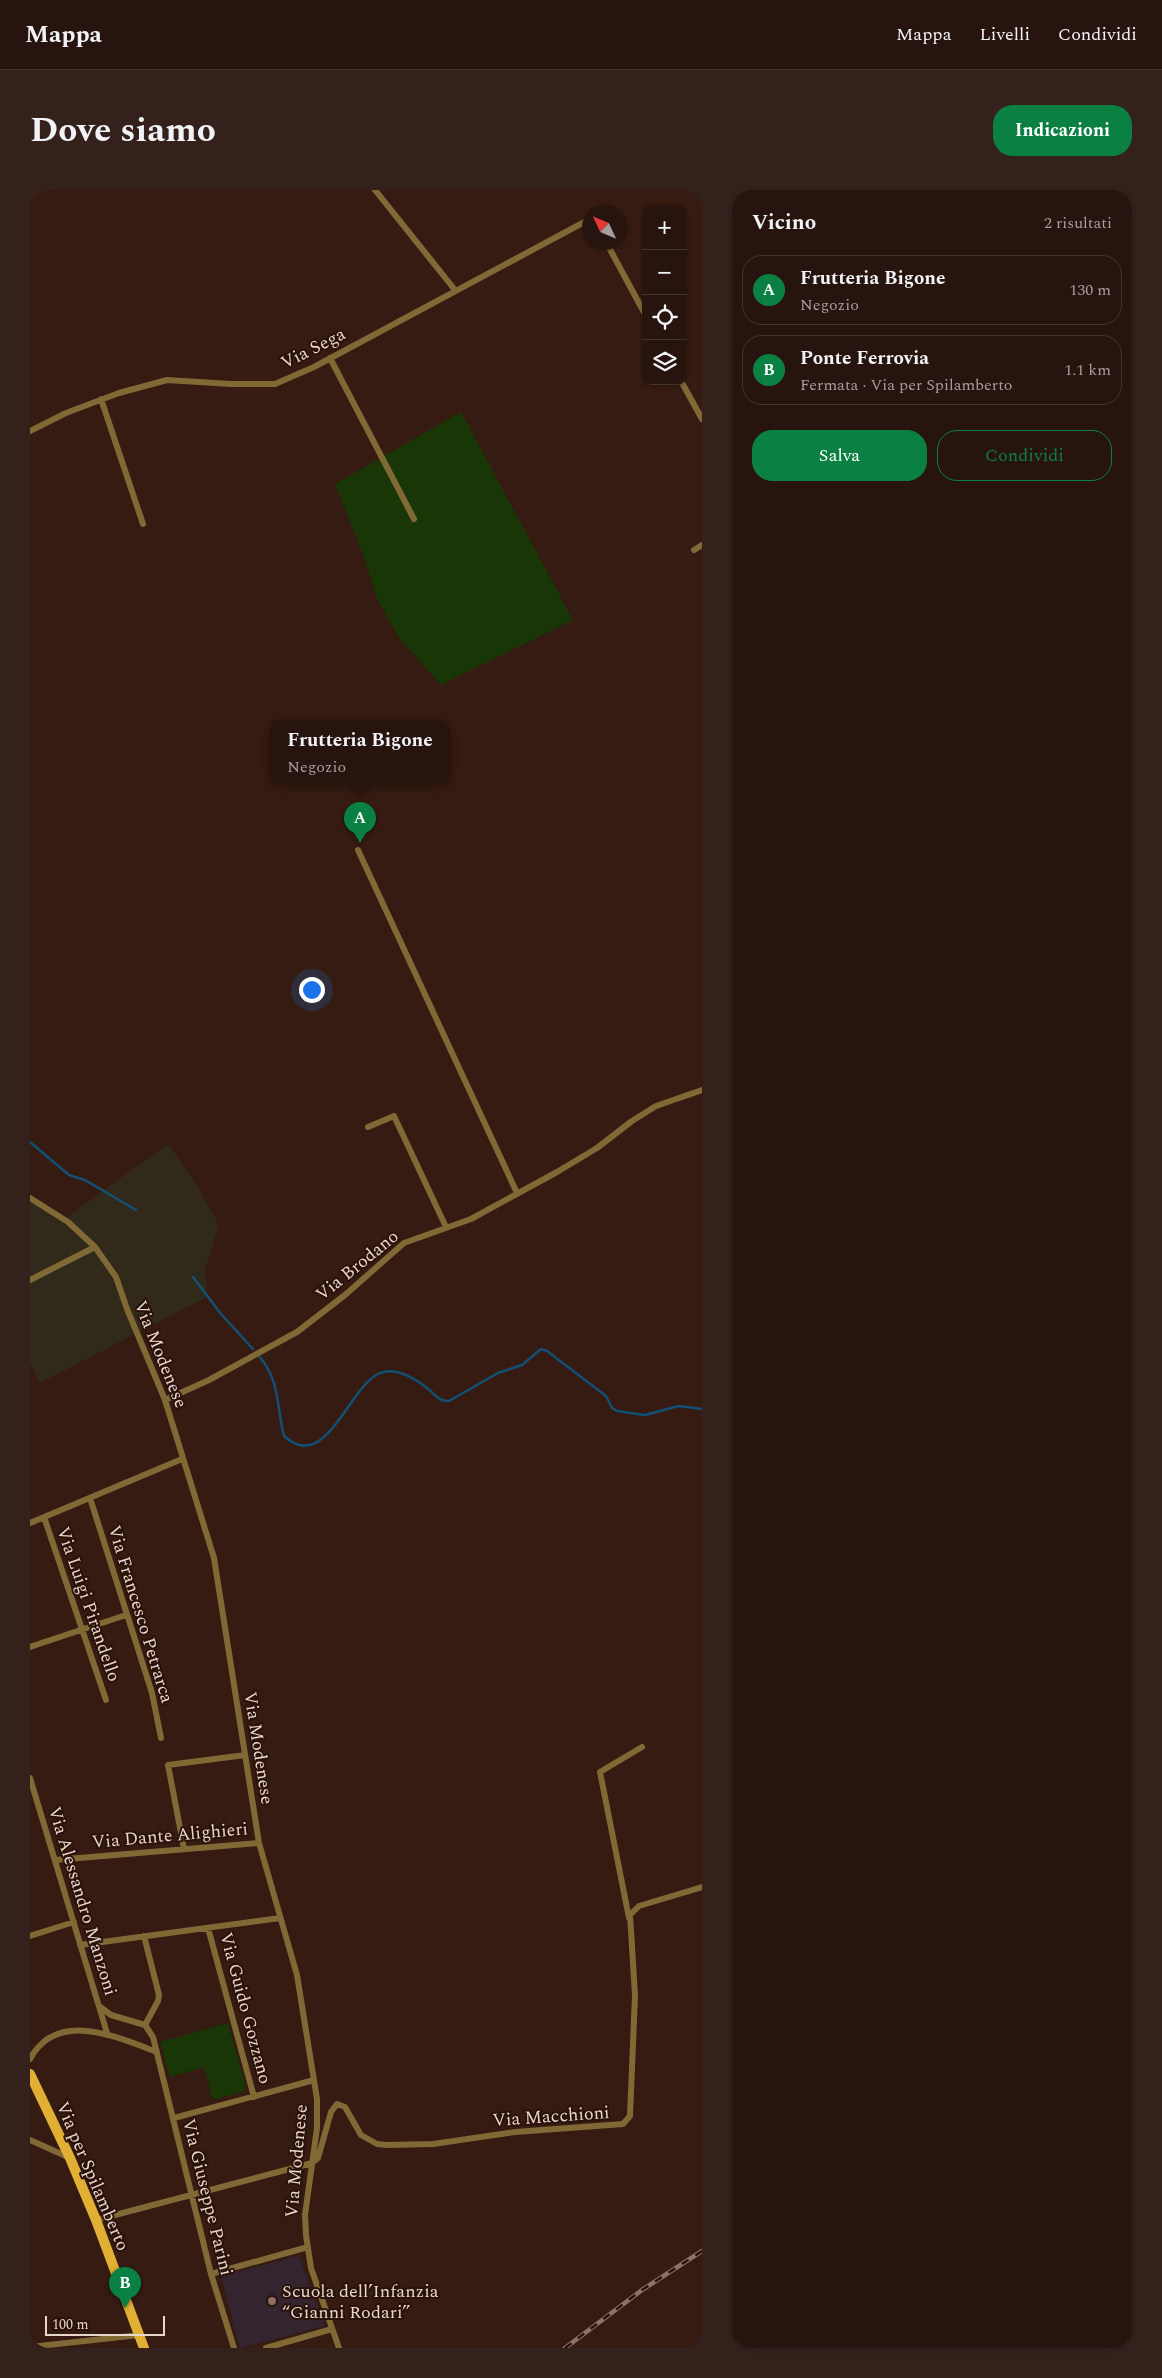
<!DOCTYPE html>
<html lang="it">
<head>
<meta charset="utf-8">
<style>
	:root { --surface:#28140e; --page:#34211c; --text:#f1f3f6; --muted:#a59e9e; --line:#44332e; --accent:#0b8043 }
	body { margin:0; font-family:Spectral,serif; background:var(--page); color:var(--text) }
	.controls { position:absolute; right:15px; top:15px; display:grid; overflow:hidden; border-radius:10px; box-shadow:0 1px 4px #0004 }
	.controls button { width:45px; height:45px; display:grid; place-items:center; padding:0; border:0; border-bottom:1px solid var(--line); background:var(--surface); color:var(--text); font:25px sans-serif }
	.compass { position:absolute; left:552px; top:15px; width:45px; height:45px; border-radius:50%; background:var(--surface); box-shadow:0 1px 4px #0004; rotate:314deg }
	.scale { position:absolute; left:15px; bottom:12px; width:120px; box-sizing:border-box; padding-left:5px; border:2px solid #e7d5cf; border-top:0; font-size:14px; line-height:18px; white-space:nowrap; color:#e7d5cf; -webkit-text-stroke:4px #2a1209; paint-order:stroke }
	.you { position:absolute; left:281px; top:799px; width:18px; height:18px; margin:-12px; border:4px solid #fff; border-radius:50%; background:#1a73e8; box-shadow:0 0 0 8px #1a73e833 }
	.badge { display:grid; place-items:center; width:32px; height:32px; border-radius:50%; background:var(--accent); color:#fff; font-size:16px; font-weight:700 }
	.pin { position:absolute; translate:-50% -41px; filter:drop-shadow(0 1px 2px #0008) }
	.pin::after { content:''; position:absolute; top:26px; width:18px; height:15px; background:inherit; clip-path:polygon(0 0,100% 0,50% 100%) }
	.popup { position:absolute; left:240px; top:530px; width:180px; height:65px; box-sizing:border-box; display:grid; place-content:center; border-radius:10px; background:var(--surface); filter:drop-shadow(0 1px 4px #0005); font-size:16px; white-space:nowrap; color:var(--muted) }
	.popup b { font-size:19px; color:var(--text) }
	.popup::after { content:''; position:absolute; left:50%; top:100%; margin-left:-10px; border:10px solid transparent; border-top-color:var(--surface) }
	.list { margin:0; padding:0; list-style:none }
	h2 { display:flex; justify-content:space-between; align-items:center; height:65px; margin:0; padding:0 20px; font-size:21px }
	h2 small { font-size:16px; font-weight:400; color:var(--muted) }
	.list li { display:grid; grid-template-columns:32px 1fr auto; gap:15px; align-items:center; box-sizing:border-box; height:70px; margin:0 10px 10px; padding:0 10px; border:1px solid var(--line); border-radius:20px }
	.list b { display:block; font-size:19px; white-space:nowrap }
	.list p { margin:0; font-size:16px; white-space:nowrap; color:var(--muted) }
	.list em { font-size:16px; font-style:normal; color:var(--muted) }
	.actions { display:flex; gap:10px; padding:15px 20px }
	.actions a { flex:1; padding:11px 0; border:1px solid var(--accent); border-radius:20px; text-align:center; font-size:18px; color:var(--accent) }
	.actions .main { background:var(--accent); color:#fff }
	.icon { flex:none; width:28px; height:28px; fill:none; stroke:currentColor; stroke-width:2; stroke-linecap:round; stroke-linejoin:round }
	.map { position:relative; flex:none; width:672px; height:2158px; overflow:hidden; border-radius:20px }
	header { display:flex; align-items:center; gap:30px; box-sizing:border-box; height:70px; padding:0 25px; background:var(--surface); border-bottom:1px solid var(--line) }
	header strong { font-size:24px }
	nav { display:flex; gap:28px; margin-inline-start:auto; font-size:18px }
	.intro { display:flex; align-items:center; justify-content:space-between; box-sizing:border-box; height:120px; padding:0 30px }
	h1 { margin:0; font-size:35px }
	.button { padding:12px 22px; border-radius:20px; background:var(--accent); color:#fff; font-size:18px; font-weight:700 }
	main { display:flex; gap:30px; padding:0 30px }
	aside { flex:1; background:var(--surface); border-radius:20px; box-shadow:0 1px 4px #0004 }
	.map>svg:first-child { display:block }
</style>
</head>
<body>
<header>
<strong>Mappa</strong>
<nav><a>Mappa</a><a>Livelli</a><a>Condividi</a></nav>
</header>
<div class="intro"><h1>Dove siamo</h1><a class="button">Indicazioni</a></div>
<main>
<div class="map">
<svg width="672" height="2158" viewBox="0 0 672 2158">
	<rect width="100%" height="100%" fill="#351b12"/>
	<path fill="#312919" d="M 138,954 L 165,992 L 189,1035 L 175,1080 L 177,1107 L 10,1193 L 0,1173 L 0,1006 L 34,1029 Z"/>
	<path fill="#34242f" d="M 269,2066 L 295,2136 L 210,2158 L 191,2086 Z"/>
	<path fill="#193606" d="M 431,222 L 543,430 L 411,495 L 369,448 L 347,409 L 334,367 L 305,294 Z
		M 198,1833 L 216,1897 L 214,1901 L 183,1910 L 174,1877 L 140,1887 L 130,1852 Z"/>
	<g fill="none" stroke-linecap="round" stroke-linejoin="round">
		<path stroke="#125076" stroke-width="2.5" d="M 0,952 L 39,985 L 55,990 L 106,1020
			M 163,1087 L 191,1124 L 223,1159
			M 229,1166 C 251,1192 246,1216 254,1246 C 295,1284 318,1199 348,1184 C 364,1176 384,1188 397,1198 C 405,1204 409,1212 419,1211 L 468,1183 L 492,1175 L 511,1159 L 517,1161 L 576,1206 L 582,1218 L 587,1221 L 615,1225 L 649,1216 L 672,1219"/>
		<path stroke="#816935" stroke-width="6" d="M 345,0 L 425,100
			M 576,52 L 616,126
			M 300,168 L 384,329
			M 651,191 L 672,229
			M 71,209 L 113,334
			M 0,241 L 36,223 L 89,203 L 137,190 L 201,194 L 245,194 L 284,177 L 560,29
			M 664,360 L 672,355
			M 328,660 L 487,1003
			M 338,937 L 364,926 L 416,1037
			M 0,1008 L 38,1032 L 65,1057 L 86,1087 L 97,1119 L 135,1210 L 184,1368 L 229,1653 L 267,1785 L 287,1909 L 287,1938 L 275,2025 L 276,2045 L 281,2078 L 309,2158
			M 0,1090 L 65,1057
			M 135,1210 L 179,1190 L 267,1142 L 315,1105 L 374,1053 L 441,1029 L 527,982 L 567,958 L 602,931 L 626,916 L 672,900
			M 60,1308 L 122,1503 L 131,1548
			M 14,1327 L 76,1510
			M 0,1333 L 152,1269
			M 0,1457 L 96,1425
			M 0,1588 L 77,1843
			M 154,1659 L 138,1575 L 215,1565
			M 25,1670 L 229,1653
			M 599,1728 L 570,1582 L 612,1557
			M 178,1738 L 224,1907
			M 0,1746 L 44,1732
			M 114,1746 L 129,1805 L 128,1811 L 115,1835
			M 50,1755 L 250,1728
			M 69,1816 L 81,1825 L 115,1835 L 123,1847 L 181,2084 L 204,2158
			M 0,1869 C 27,1819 87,1847 127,1862
			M 144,1928 L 284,1890
			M 0,1950 L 40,1968
			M 66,2030 L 282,1973 L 288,1968 L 301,1922 L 307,1914 L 315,1917 L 331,1945 L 347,1954 L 357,1955 L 403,1954 L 485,1942 L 593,1934 L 600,1926 L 605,1805 L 600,1725 L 609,1716 L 672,1697
			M 181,2084 L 278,2057
			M 0,2157 L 109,2145
			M 236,2158 L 302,2139"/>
		<path stroke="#e1af33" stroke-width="10" d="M 0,1884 L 40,1968 L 66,2030 L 114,2158"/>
		<g stroke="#89736c" stroke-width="4.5">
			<path id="rail" d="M 535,2158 L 612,2100 L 672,2061"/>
		</g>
		<use href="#rail" stroke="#2a1209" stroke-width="2.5" stroke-dasharray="8" stroke-linecap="butt"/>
	</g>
	<circle fill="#8d6e63" stroke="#2a1209" stroke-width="2" cx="242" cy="2111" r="5"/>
	<g text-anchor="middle" stroke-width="4" stroke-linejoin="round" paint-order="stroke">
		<g font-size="18" fill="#e7d5cf" stroke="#2a1209">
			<text transform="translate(283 158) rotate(-27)" y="6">Via Sega</text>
			<text transform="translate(327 1075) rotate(-39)" y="6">Via Brodano</text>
			<text transform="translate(131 1164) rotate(68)" y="6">Via Modenese</text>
			<text transform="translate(59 1414) rotate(71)" y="6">Via Luigi Pirandello</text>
			<text transform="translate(111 1424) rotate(73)" y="6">Via Francesco Petrarca</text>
			<text transform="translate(229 1558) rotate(81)" y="6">Via Modenese</text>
			<text transform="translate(140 1645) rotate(-5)" y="6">Via Dante Alighieri</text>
			<text transform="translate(53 1711) rotate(73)" y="6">Via Alessandro Manzoni</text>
			<text transform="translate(216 1818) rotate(75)" y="6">Via Guido Gozzano</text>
			<text transform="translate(521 1926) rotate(-4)" y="6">Via Macchioni</text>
			<text transform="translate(266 1971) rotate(-85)" y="6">Via Modenese</text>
			<text transform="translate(63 1986) rotate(67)" y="6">Via per Spilamberto</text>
			<text transform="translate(178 2007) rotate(76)" y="6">Via Giuseppe Parini</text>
		</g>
		<g font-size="18" fill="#e7d5cf" stroke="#2a1209" text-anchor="start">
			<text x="252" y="2107">Scuola dell’Infanzia<tspan x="252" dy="21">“Gianni Rodari”</tspan></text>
		</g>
	</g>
</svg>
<div class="controls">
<button>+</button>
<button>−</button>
<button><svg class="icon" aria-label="locate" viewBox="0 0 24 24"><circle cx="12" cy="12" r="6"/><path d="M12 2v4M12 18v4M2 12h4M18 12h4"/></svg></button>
<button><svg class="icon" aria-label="layers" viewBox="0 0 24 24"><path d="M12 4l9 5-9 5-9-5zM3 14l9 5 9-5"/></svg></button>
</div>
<svg class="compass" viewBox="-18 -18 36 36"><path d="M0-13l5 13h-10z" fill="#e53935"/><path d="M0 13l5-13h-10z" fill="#a59e9e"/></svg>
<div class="scale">100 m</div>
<div class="you"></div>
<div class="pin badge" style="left:330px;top:653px">A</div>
<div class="popup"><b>Frutteria Bigone</b>Negozio</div>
<div class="pin badge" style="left:95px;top:2118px">B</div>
</div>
<aside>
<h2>Vicino<small>2 risultati</small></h2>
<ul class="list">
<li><span class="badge">A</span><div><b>Frutteria Bigone</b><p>Negozio</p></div><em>130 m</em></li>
<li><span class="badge">B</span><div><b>Ponte Ferrovia</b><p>Fermata · Via per Spilamberto</p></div><em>1.1 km</em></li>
</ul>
<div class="actions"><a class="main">Salva</a><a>Condividi</a></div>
</aside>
</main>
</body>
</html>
